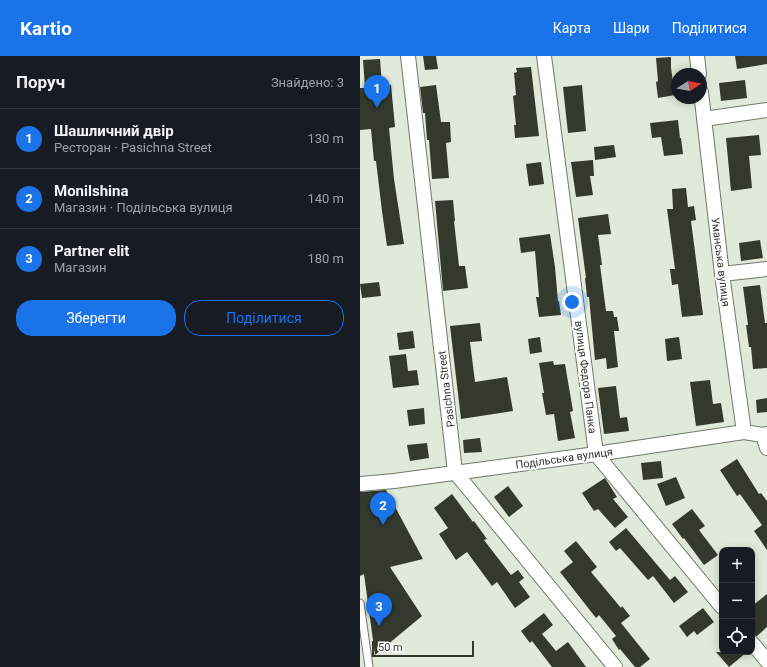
<!DOCTYPE html>
<html lang="uk">
<head>
<meta charset="utf-8">
<style>
	:root { --surface:#171b24; --page:#242831; --text:#f1f3f6; --muted:#9ea1a6; --line:#363941; --accent:#1a73e8 }
	body { margin:0; font-family:Roboto,sans-serif; background:var(--page); color:var(--text) }
	.controls { position:absolute; right:12px; bottom:12px; display:grid; overflow:hidden; border-radius:8px; box-shadow:0 2px 10px #0003 }
	.controls button { width:36px; height:36px; display:grid; place-items:center; padding:0; border:0; border-bottom:1px solid var(--line); background:var(--surface); color:var(--text); font:20px sans-serif }
	.compass { position:absolute; left:311px; top:12px; width:36px; height:36px; border-radius:50%; background:var(--surface); box-shadow:0 2px 10px #0003; rotate:79deg }
	.scale { position:absolute; left:12px; bottom:10px; width:102px; box-sizing:border-box; padding-left:4px; border:2px solid #333631; border-top:0; font-size:11px; line-height:14px; white-space:nowrap; color:#333631; -webkit-text-stroke:3px #fff; paint-order:stroke }
	.you { position:absolute; left:212px; top:246px; width:14px; height:14px; margin:-10px; border:3px solid #fff; border-radius:50%; background:#1a73e8; box-shadow:0 0 0 6px #1a73e833 }
	.badge { display:grid; place-items:center; width:26px; height:26px; border-radius:50%; background:var(--accent); color:#fff; font-size:13px; font-weight:700 }
	.pin { position:absolute; translate:-50% -33px; filter:drop-shadow(0 1px 2px #0008) }
	.pin::after { content:''; position:absolute; top:21px; width:14px; height:12px; background:inherit; clip-path:polygon(0 0,100% 0,50% 100%) }
	.list { margin:0; padding:0; list-style:none }
	h2 { display:flex; justify-content:space-between; align-items:center; height:52px; margin:0; padding:0 16px; font-size:17px }
	h2 small { font-size:13px; font-weight:400; color:var(--muted) }
	.list li { display:grid; grid-template-columns:26px 1fr auto; gap:12px; align-items:center; box-sizing:border-box; height:60px; padding:0 16px; border-top:1px solid var(--line) }
	.list b { display:block; font-size:15px; white-space:nowrap }
	.list p { margin:0; font-size:13px; white-space:nowrap; color:var(--muted) }
	.list em { font-size:13px; font-style:normal; color:var(--muted) }
	.actions { display:flex; gap:8px; padding:12px 16px }
	.actions a { flex:1; padding:9px 0; border:1px solid var(--accent); border-radius:16px; text-align:center; font-size:14px; color:var(--accent) }
	.actions .main { background:var(--accent); color:#fff }
	.icon { flex:none; width:22px; height:22px; fill:none; stroke:currentColor; stroke-width:2; stroke-linecap:round; stroke-linejoin:round }
	.map { position:relative; flex:none; width:407px; height:611px; overflow:hidden }
	header { display:flex; align-items:center; gap:24px; box-sizing:border-box; height:56px; padding:0 20px; background:var(--accent); color:#fff }
	header strong { font-size:19px }
	nav { display:flex; gap:22px; margin-inline-start:auto; font-size:14px }
	main { display:flex }
	aside { flex:1; background:var(--surface) }
	.map>svg:first-child { display:block }
</style>
</head>
<body>
<header>
<strong>Kartio</strong>
<nav><a>Карта</a><a>Шари</a><a>Поділитися</a></nav>
</header>
<main>
<aside>
<h2>Поруч<small>Знайдено: 3</small></h2>
<ul class="list">
<li><span class="badge">1</span><div><b>Шашличний двір</b><p>Ресторан · Pasichna Street</p></div><em>130 m</em></li>
<li><span class="badge">2</span><div><b>Monilshina</b><p>Магазин · Подільська вулиця</p></div><em>140 m</em></li>
<li><span class="badge">3</span><div><b>Partner elit</b><p>Магазин</p></div><em>180 m</em></li>
</ul>
<div class="actions"><a class="main">Зберегти</a><a>Поділитися</a></div>
</aside>
<div class="map">
<svg width="407" height="611" viewBox="0 0 407 611">
	<rect width="100%" height="100%" fill="#e1e9da"/>
	<path fill="#33392d" d="M 63,0 L 76,0 L 78,13 L 65,14 Z
		M 375,0 L 407,0 L 407,8 L 377,13 Z
		M 311,1 L 311,12 L 315,39 L 298,42 L 296,26 L 298,25 L 296,2 Z
		M 20,3 L 22,30 L 31,29 L 35,71 L 29,72 L 34,123 L 44,188 L 27,190 L 22,155 L 16,105 L 14,105 L 11,73 L 0,74 L 0,32 L 5,32 L 3,4 Z
		M 171,11 L 179,80 L 155,82 L 154,69 L 156,69 L 153,40 L 156,39 L 154,17 L 157,16 L 156,12 Z
		M 385,24 L 387,42 L 361,45 L 359,27 Z
		M 76,29 L 81,66 L 90,66 L 91,86 L 86,87 L 89,122 L 72,123 L 69,84 L 67,84 L 65,57 L 63,57 L 60,31 Z
		M 222,29 L 226,75 L 208,77 L 203,31 Z
		M 318,64 L 320,82 L 321,82 L 323,98 L 304,100 L 301,81 L 292,82 L 290,67 Z
		M 399,79 L 401,99 L 389,100 L 392,132 L 371,135 L 366,82 Z
		M 254,89 L 256,101 L 235,104 L 234,91 Z
		M 233,104 L 234,120 L 230,120 L 233,139 L 216,141 L 211,106 Z
		M 181,106 L 184,128 L 169,130 L 166,108 Z
		M 326,132 L 328,151 L 334,150 L 336,164 L 331,165 L 337,211 L 343,259 L 322,261 L 318,228 L 312,229 L 310,213 L 315,213 L 307,153 L 313,153 L 312,133 Z
		M 93,144 L 95,165 L 94,165 L 99,210 L 105,210 L 108,232 L 83,235 L 75,145 Z
		M 248,158 L 251,178 L 238,179 L 242,209 L 240,209 L 246,255 L 253,255 L 254,261 L 257,261 L 259,275 L 254,275 L 258,311 L 247,313 L 246,302 L 235,304 L 229,241 L 227,241 L 225,222 L 226,222 L 218,162 Z
		M 190,178 L 195,211 L 198,245 L 199,245 L 201,259 L 179,261 L 176,241 L 179,241 L 175,195 L 161,197 L 159,182 Z
		M 400,184 L 403,202 L 381,205 L 379,187 Z
		M 19,226 L 21,240 L 2,242 L 0,228 Z
		M 400,229 L 405,267 L 407,267 L 407,312 L 393,313 L 391,291 L 389,291 L 386,269 L 388,269 L 383,231 Z
		M 120,267 L 122,285 L 110,286 L 115,326 L 147,321 L 153,355 L 101,363 L 90,270 Z
		M 53,275 L 55,292 L 39,294 L 37,277 Z
		M 180,281 L 182,296 L 170,298 L 168,283 Z
		M 319,281 L 322,303 L 307,305 L 305,283 Z
		M 46,298 L 48,315 L 57,314 L 59,329 L 33,332 L 29,300 Z
		M 193,305 L 194,309 L 205,308 L 213,355 L 210,356 L 215,382 L 198,385 L 194,358 L 186,359 L 182,337 L 184,337 L 179,307 Z
		M 350,324 L 353,348 L 361,347 L 364,366 L 336,370 L 330,326 Z
		M 256,330 L 260,362 L 267,361 L 269,375 L 244,378 L 238,332 Z
		M 407,342 L 407,356 L 397,357 L 396,344 Z
		M 64,352 L 65,368 L 49,370 L 47,354 Z
		M 120,382 L 122,396 L 104,397 L 103,384 Z
		M 67,387 L 69,402 L 50,405 L 47,389 Z
		M 377,403 L 399,438 L 401,437 L 407,445 L 407,494 L 394,475 L 402,469 L 380,438 L 377,440 L 360,414 Z
		M 301,405 L 303,422 L 283,424 L 281,407 Z
		M 316,421 L 325,442 L 306,450 L 297,428 Z
		M 245,422 L 257,441 L 253,443 L 268,461 L 255,472 L 238,453 L 234,455 L 222,437 Z
		M 148,430 L 163,450 L 149,461 L 134,441 Z
		M 26,434 L 63,503 L 30,511 L 62,560 L 15,599 L 4,518 L 0,520 L 0,436 Z
		M 92,438 L 113,466 L 114,465 L 127,483 L 124,484 L 151,519 L 158,514 L 164,522 L 159,526 L 170,541 L 155,552 L 137,526 L 132,530 L 107,496 L 96,504 L 79,478 L 88,472 L 74,452 Z
		M 332,453 L 345,470 L 339,474 L 358,499 L 344,509 L 324,482 L 323,483 L 312,468 Z
		M 266,472 L 310,524 L 315,520 L 328,536 L 314,547 L 293,520 L 288,524 L 260,492 L 256,495 L 249,486 Z
		M 216,485 L 237,511 L 231,516 L 261,552 L 262,550 L 270,560 L 261,567 L 290,603 L 280,611 L 275,611 L 260,593 L 259,594 L 252,583 L 256,580 L 239,559 L 236,562 L 200,516 L 213,506 L 204,495 Z
		M 407,538 L 407,571 L 397,580 L 392,579 L 392,550 Z
		M 343,552 L 354,566 L 337,579 L 334,575 L 327,581 L 319,570 Z
		M 184,557 L 193,569 L 182,578 L 196,595 L 208,586 L 226,611 L 192,611 L 172,585 L 170,587 L 161,575 Z
		M 356,596 L 387,596 L 369,611 Z"/>
	<g fill="none" stroke-linecap="round" stroke-linejoin="round">
		<g stroke="#71786b" stroke-width="9">
			<path id="lane" d="M 0,547 L 9,611"/>
		</g>
		<g stroke="#71786b" stroke-width="16">
			<path id="street" d="M 48,0 L 95,416 L 255,611
				M 184,0 L 236,398 L 362,551
				M 337,0 L 339,18
				M 341,36 L 362,218 L 384,376
				M 344,63 L 407,54
				M 362,218 L 407,213
				M 403,379 L 407,392
				M 0,428 L 34,425 L 236,398 L 384,376 L 403,379 L 407,378
				M 392,587 L 407,605"/>
		</g>
		<use href="#lane" stroke="#fff" stroke-width="7"/>
		<use href="#street" stroke="#fff" stroke-width="14"/>
	</g>
	<g text-anchor="middle" stroke-width="4" stroke-linejoin="round" paint-order="stroke">
		<g font-size="11" fill="#333631" stroke="#fff">
			<text transform="translate(361 206) rotate(83)" y="4">Уманська вулиця</text>
			<text transform="translate(226 321) rotate(83)" y="4">вулиця Федора Панка</text>
			<text transform="translate(86 333) rotate(-97)" y="4">Pasichna Street</text>
			<text transform="translate(204 402) rotate(-8)" y="4">Подільська вулиця</text>
		</g>
	</g>
</svg>
<div class="controls">
<button>+</button>
<button>−</button>
<button><svg class="icon" aria-label="locate" viewBox="0 0 24 24"><circle cx="12" cy="12" r="6"/><path d="M12 2v4M12 18v4M2 12h4M18 12h4"/></svg></button>
</div>
<svg class="compass" viewBox="-18 -18 36 36"><path d="M0-13l5 13h-10z" fill="#e53935"/><path d="M0 13l5-13h-10z" fill="#9ea1a6"/></svg>
<div class="scale">50 m</div>
<div class="you"></div>
<div class="pin badge" style="left:17px;top:52px">1</div>
<div class="pin badge" style="left:23px;top:469px">2</div>
<div class="pin badge" style="left:19px;top:570px">3</div>
</div>
</main>
</body>
</html>
